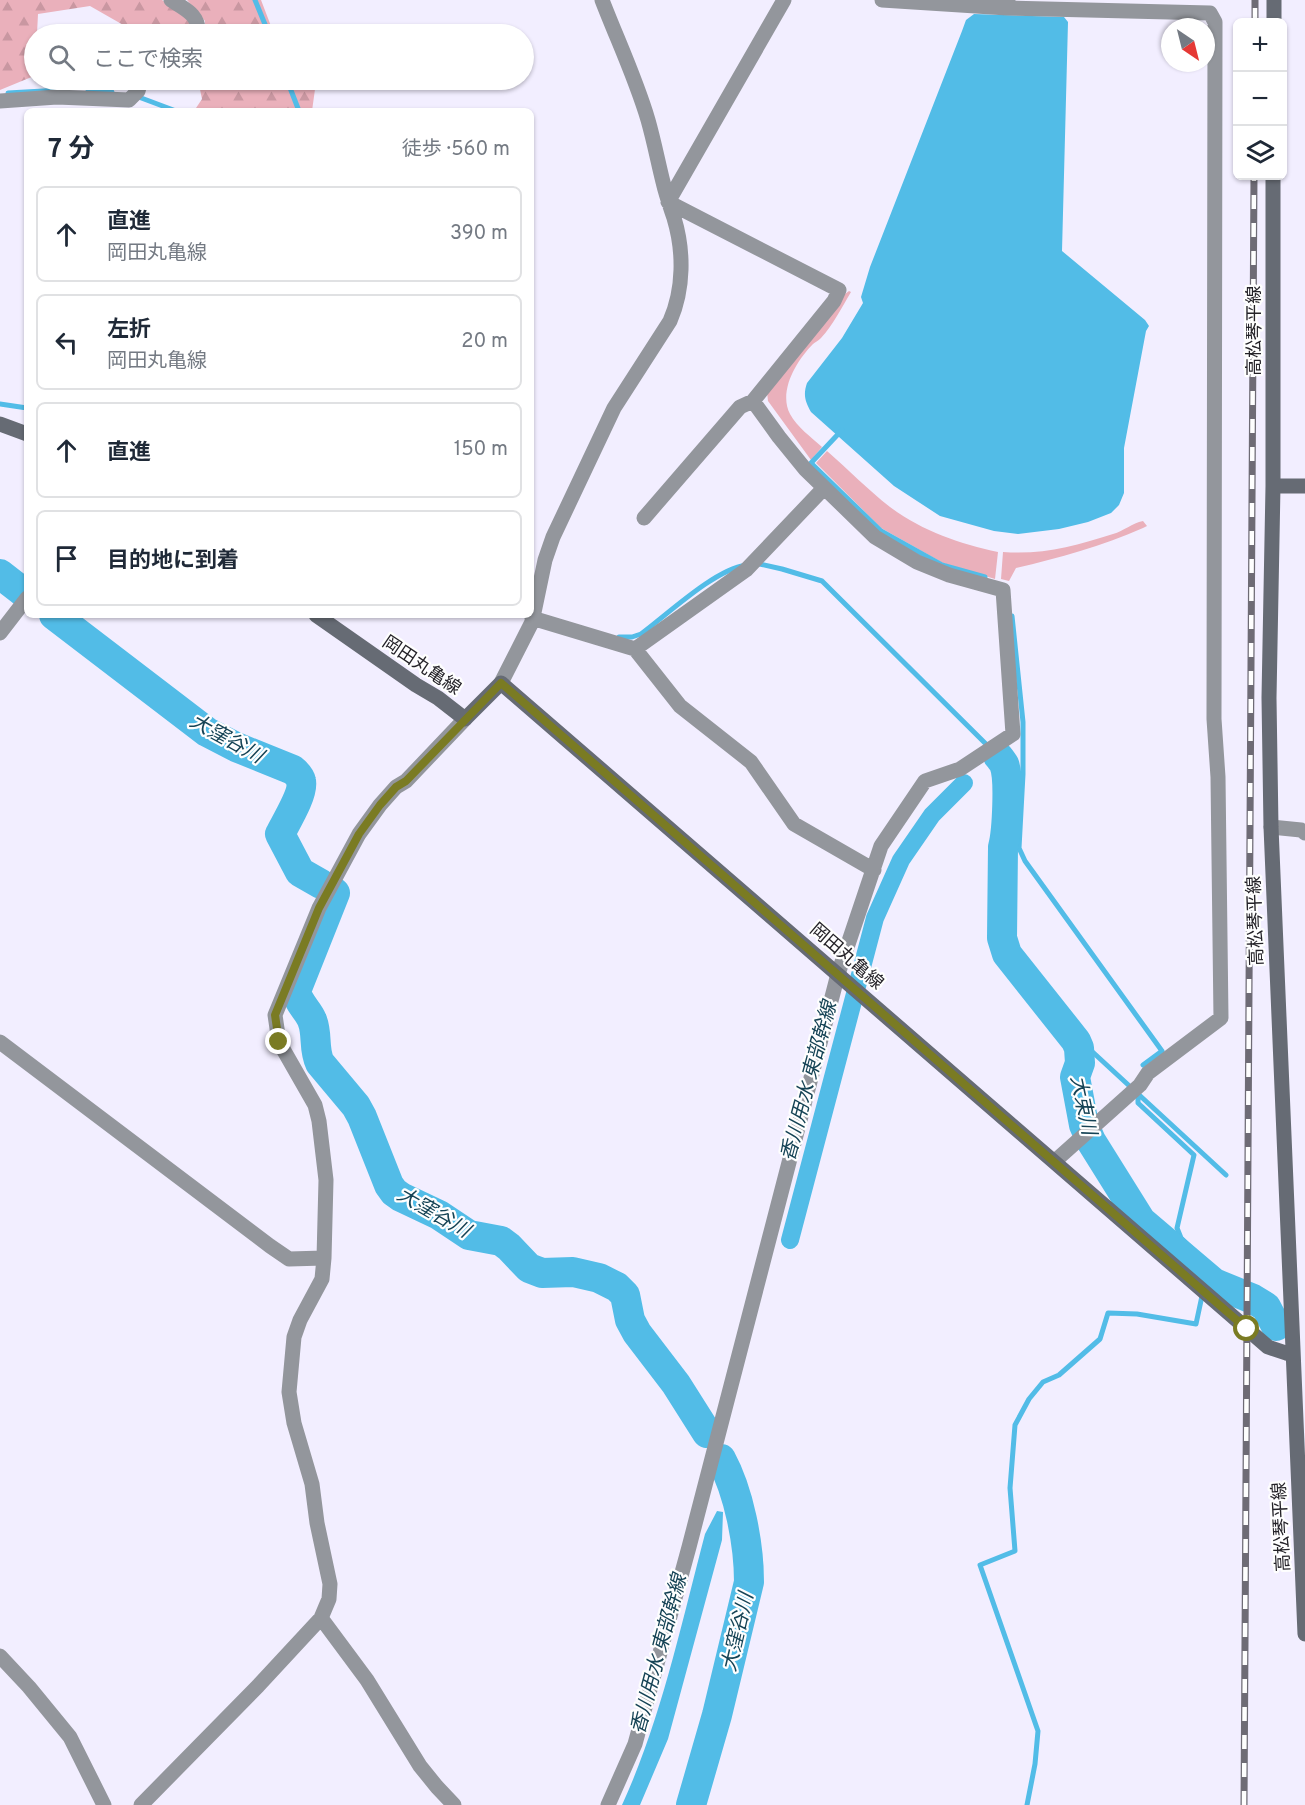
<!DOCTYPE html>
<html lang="ja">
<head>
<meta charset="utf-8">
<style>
	:root { --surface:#fff; --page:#f6f6f7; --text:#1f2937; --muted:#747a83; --line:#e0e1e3 }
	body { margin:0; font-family:Overpass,"Noto Sans JP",sans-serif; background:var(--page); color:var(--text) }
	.controls { position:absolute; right:18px; top:18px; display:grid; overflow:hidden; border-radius:9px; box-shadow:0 2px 4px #0004 }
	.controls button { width:54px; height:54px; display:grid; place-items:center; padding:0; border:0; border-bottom:2px solid var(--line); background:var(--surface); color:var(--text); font:30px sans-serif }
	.compass { position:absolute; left:1161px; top:18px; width:54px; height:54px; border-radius:50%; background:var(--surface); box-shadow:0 2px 4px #0004; rotate:145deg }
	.stop { position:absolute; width:18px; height:18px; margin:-14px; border:4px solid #7a7b23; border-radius:50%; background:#fff }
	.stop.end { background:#7a7b23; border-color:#fff; box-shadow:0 2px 6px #0008 }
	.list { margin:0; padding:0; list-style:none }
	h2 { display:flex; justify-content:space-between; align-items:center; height:78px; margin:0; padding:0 24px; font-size:26px }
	h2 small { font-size:20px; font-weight:400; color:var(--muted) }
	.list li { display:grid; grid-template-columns:39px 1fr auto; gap:18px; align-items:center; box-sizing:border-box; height:96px; margin:0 12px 12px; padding:0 12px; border:2px solid var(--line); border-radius:9px }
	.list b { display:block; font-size:22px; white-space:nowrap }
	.list p { margin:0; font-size:20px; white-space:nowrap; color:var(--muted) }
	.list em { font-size:20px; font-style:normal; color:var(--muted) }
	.icon { flex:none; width:33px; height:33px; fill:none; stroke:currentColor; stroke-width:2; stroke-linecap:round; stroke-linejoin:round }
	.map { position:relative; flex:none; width:1305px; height:1805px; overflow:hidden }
	.search { position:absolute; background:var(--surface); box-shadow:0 2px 4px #0004; left:24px; top:24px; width:510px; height:66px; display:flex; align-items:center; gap:15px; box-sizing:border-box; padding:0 21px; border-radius:33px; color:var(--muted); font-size:22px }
	.panel { position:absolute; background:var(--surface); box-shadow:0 2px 4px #0004; left:24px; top:108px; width:510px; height:510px; border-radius:9px }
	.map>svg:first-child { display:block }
</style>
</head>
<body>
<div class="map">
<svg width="1305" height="1805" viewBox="0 0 1305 1805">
	<defs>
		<pattern id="forest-firs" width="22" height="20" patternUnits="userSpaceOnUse" patternTransform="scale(1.5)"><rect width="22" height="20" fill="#eab0bb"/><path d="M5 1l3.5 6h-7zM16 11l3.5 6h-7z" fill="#c997a1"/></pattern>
	</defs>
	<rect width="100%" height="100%" fill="#f2eeff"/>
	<path fill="#eab0bb" d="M 849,291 L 851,292 C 842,307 833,325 821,338 C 818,341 815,342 813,344 C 797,360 778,391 790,414 C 797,427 811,437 822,447 L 811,460 L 768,401 L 767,392 L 845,294 Z
		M 827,451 C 848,469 868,490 890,507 C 922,531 960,544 998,552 L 995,579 L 943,563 L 881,528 L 816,463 Z
		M 1143,521 L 1147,526 L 1143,528 C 1102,546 1059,558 1016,568 L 1009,581 L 1001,579 L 1003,552 C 1043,555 1075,546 1113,534 C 1124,531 1132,523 1143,521 Z"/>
	<path fill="url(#forest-firs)" d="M 0,0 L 162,0 L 186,17 L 192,27 L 188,34 L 139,34 L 90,6 L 38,14 L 37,34 L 34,34 L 34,76 L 0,90 Z
		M 187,0 L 261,0 L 274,34 L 204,34 L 205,21 Z
		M 198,80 L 313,80 L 316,82 L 312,111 L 194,111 L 202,99 Z"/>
	<path fill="#52bce7" d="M 974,14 L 1064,17 L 1068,22 L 1062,251 L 1145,320 L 1149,326 L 1146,331 L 1124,448 L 1124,493 L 1119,505 L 1111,513 L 1088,522 L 1059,529 L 1018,534 L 994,531 L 940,516 L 894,486 L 811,412 C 805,401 803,395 807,383 L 842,338 L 863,303 L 861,297 L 870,267 L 962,31 L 966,20 Z
		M 717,1511 L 723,1512 L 722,1540 L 668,1739 L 640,1805 L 622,1805 C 661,1720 681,1625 705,1534 Z"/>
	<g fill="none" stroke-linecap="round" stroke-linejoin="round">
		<path stroke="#52bce7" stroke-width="5" d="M 255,0 L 269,34
			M 287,80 L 299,111
			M 88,91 L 112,92
			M 8,93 L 61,90
			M 136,96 L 176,111
			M 0,404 L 27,408
			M 842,430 L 811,463 L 881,531 L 942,565 L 985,577
			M 755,563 L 782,569 L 822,581 L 998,756
			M 1012,616 L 1023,722 L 1023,774 L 1019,848 L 1025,861 L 1162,1051 L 1143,1065
			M 619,637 L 632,637 L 641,634 C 668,614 714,570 746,565
			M 1006,774 L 1023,774
			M 1007,833 L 1009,851 L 1007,934 L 1010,948 L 1017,960 L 1085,1045 L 1226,1175
			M 1138,1092 L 1138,1103 L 1194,1155 L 1177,1228 L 1181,1238 L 1207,1264 L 1208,1268 L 1204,1286
			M 1027,1805 L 1035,1764 L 1038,1731 L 980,1565 L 1015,1551 L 1010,1488 L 1015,1425 L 1029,1399 L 1043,1382 L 1059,1375 L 1100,1339 L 1108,1313 L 1137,1314 L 1196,1324 L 1202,1296"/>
		<path stroke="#52bce7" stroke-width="18" d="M 790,1240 L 875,918 L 901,860 L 932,815 L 964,783"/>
		<path stroke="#52bce7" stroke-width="30" d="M 0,574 L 27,595
			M 54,615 L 207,732 L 236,747 L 293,770 C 296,773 300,776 301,781 C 304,793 286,822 280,834 L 300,872 L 321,884
			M 998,756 C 1000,758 1002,761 1004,764 C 1010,778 1007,832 1003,847 L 1002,938 L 1007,954 L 1076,1041 L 1079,1048 L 1080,1063 L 1075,1077 L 1084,1125 L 1091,1141 L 1141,1221 L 1214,1283 L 1253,1299 L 1266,1307 L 1276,1326
			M 335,893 L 296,991 C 298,1003 308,1010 312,1020 C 318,1034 313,1049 320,1063 L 356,1106 L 362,1117 L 389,1185 L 394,1192 L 401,1197 L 439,1215 L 469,1235 L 501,1241 L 509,1247 L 529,1268 L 542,1273 L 573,1272 L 599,1278 L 617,1287 L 625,1295 L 630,1320 L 637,1333 L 676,1384 L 707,1433
			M 691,1805 L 717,1715 L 749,1582 C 749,1544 739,1492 721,1459"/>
		<path stroke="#93969c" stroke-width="15" d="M 171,0 C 185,9 200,15 198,34
			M 882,0 L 1007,8 L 1008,0
			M 1007,8 L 1210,13 L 1215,22 L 1214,719 L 1218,777 L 1221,1018 L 1148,1073 L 1140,1085 L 1055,1161
			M 0,101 L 57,97 L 129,100 L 138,91 L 141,80
			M 824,488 L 746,570 L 635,649 L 680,706 L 751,762 L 794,824 L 874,870
			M 644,518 L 740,407 L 753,401 L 834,301 L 839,290 L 668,202 L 784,0
			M 532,618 L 635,649
			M 0,633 L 27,598
			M 501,683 L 532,622 L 545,560 L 553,537 L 614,408 L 670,321 C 684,289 684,251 674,218 C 670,206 666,195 663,182 C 658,162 654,141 648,120 C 636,79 617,39 602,0
			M 1271,827 L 1301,830 L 1305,833
			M 0,1042 L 270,1246 L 289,1259 L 324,1258
			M 321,1618 L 367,1680 L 420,1766 L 437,1787 L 454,1805
			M 0,1656 L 29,1687 L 70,1737 L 104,1805
			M 141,1805 L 258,1686 L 321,1618 L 329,1599 L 330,1584 L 317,1523 L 312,1484 L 294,1423 L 289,1392 L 294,1337 L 300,1320 L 322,1279 L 324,1258 L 326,1180 L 319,1121 L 315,1105 L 279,1042 L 275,1015 L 319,908 L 359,834 L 380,805 L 396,787 L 406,781 L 465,719
			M 608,1805 L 635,1744 L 689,1547 L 838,974 L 881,846 L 925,781 L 960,769 L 1013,734 L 1003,590 L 949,575 L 917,562 L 875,537 L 805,469 L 779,437 L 753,401"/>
		<path stroke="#666b74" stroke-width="15" d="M 1274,22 L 1274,0
			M 1273,176 L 1273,486 L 1269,698 L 1271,827 L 1305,1634
			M 0,424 L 27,434
			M 1273,486 L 1305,486
			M 316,615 L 416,685 L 438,698 L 465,719 L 501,683 L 1268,1347 L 1286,1353 L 1292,1354"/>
		<g stroke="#6e6b75" stroke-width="7">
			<path id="rail" d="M 1255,22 L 1255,0
				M 1244,1805 L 1254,176"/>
		</g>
		<use href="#rail" stroke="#fefefe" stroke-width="4.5" stroke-dasharray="14" stroke-linecap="butt"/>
	</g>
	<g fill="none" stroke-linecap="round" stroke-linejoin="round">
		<path stroke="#7a7b23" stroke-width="8" d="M 279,1042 L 275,1015 L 319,908 L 359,834 L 380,805 L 396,787 L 406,781 L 501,683 L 1247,1329"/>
	</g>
	<g text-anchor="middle" stroke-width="4.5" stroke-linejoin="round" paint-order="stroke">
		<g font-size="18" fill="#242228" stroke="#fefefe">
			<text transform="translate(1254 331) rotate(-90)" y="6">高松琴平線</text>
			<text transform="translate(422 665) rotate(34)" y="6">岡田丸亀線</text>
			<text transform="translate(1255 921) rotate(-92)" y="6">高松琴平線</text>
			<text transform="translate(847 956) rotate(41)" y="6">岡田丸亀線</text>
			<text transform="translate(1281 1527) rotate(-93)" y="6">高松琴平線</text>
		</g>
		<g font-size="20" font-style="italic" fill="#154355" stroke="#fefefe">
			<text transform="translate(227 738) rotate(29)" y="7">大窪谷川</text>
			<text transform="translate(808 1081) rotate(-75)" y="7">香川用水 東部幹線</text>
			<text transform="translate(1084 1105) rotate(78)" y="7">大束川</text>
			<text transform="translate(434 1212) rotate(30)" y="7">大窪谷川</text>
			<text transform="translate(737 1632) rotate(-77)" y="7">大窪谷川</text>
			<text transform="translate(658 1654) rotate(-75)" y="7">香川用水 東部幹線</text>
		</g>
	</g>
</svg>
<div class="controls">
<button>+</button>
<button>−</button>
<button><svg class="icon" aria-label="layers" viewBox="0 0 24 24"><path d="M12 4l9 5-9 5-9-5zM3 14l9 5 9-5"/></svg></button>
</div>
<svg class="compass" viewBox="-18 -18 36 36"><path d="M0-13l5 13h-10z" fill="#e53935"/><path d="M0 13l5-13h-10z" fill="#747a83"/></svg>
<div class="stop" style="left:1247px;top:1329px"></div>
<div class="stop end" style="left:279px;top:1042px"></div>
<div class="search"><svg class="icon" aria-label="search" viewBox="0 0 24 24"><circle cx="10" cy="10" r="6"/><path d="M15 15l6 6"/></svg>ここで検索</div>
<section class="panel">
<h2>7 分<small>徒歩 · 560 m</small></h2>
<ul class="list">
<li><svg class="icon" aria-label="ahead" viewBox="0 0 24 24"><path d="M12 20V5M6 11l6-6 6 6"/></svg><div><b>直進</b><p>岡田丸亀線</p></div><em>390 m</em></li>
<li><svg class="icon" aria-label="left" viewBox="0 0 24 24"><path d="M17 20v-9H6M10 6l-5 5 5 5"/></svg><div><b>左折</b><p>岡田丸亀線</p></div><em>20 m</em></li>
<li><svg class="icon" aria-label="ahead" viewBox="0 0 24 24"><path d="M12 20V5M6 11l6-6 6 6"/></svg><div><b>直進</b></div><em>150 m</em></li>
<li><svg class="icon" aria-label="arrive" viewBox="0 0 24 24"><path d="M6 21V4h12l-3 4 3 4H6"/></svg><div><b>目的地に到着</b></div></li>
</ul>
</section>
</div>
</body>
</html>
